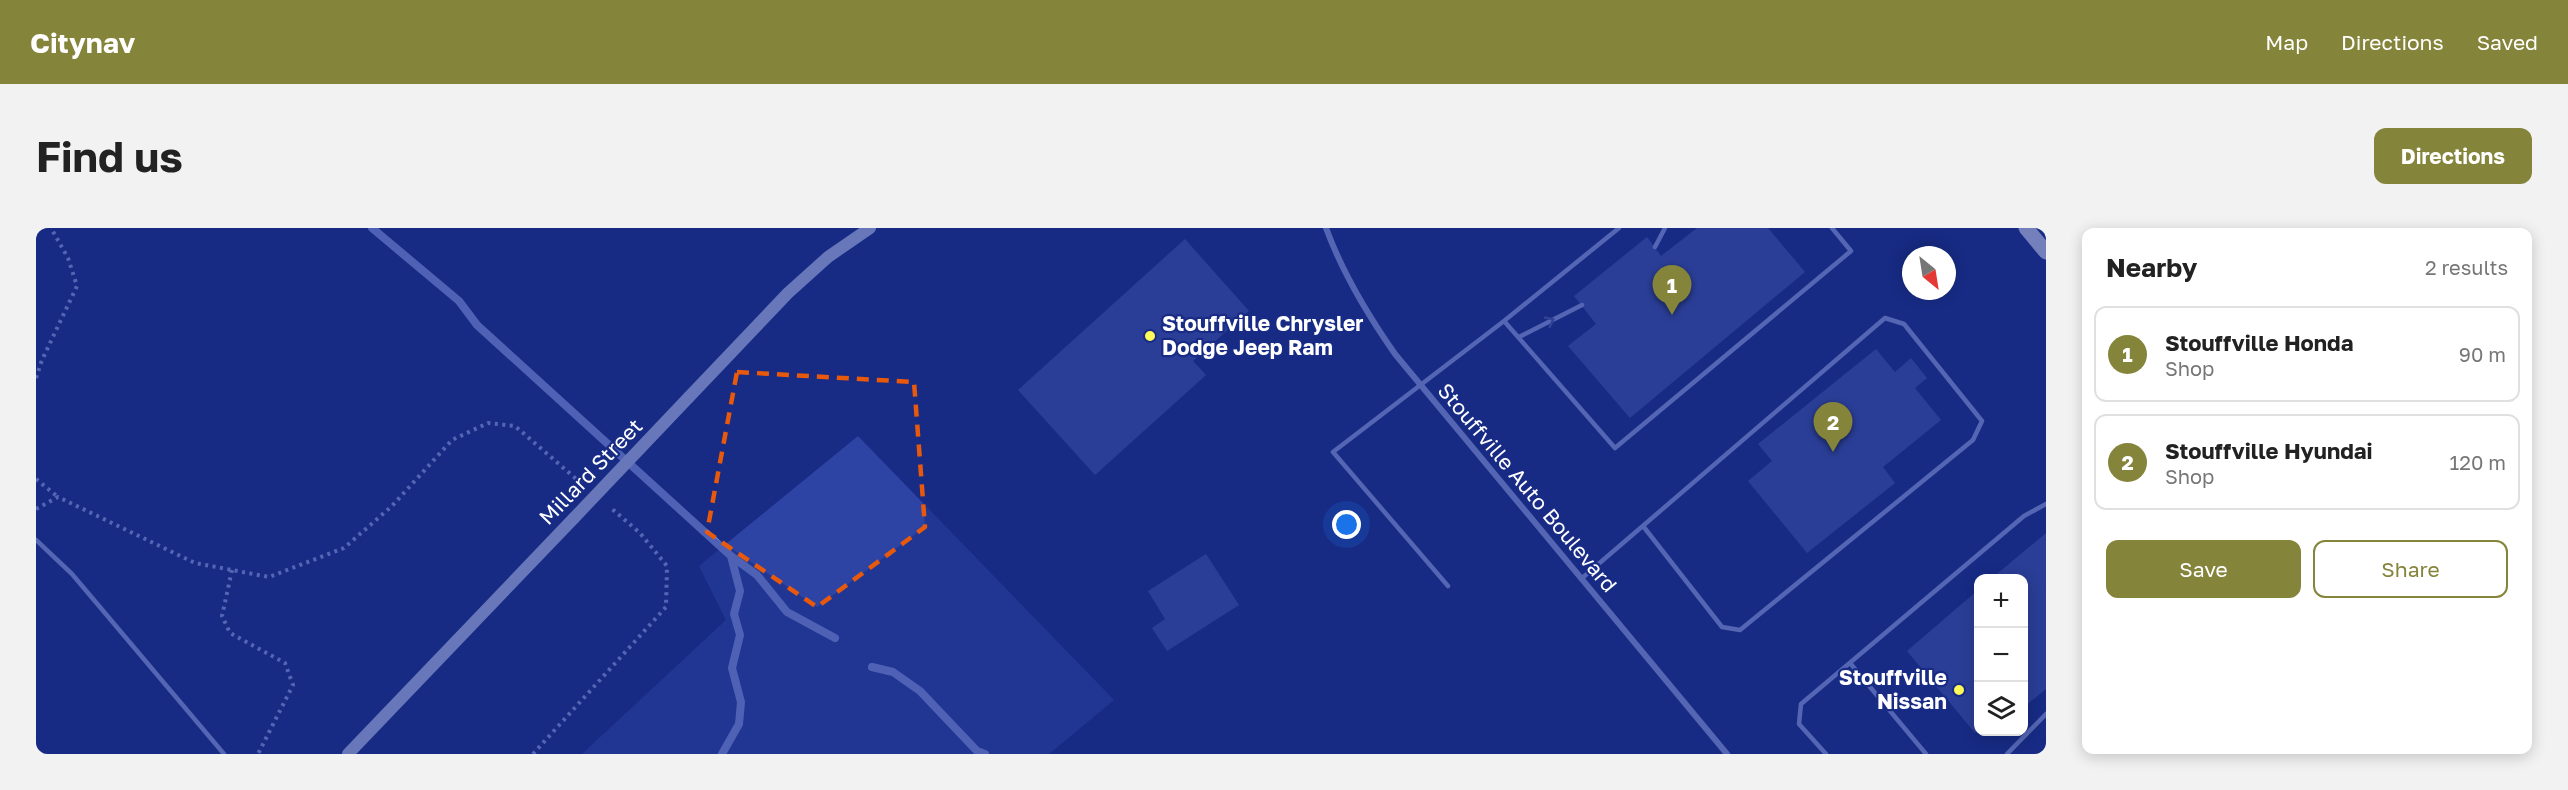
<!DOCTYPE html>
<html lang="en">
<head>
<meta charset="utf-8">
<style>
	:root { --surface:#fff; --page:#f2f2f2; --text:#222; --muted:#767676; --line:#e0e0e0; --accent:#85843b }
	body { margin:0; font-family:"Golos Text",sans-serif; background:var(--page); color:var(--text) }
	.controls { position:absolute; right:18px; bottom:18px; display:grid; overflow:hidden; border-radius:12px; box-shadow:0 3px 15px #0003 }
	.controls button { width:54px; height:54px; display:grid; place-items:center; padding:0; border:0; border-bottom:2px solid var(--line); background:var(--surface); color:var(--text); font:30px sans-serif }
	.compass { position:absolute; left:1866px; top:18px; width:54px; height:54px; border-radius:50%; background:var(--surface); box-shadow:0 3px 15px #0003; rotate:150deg }
	.you { position:absolute; left:1311px; top:297px; width:21px; height:21px; margin:-15px; border:4px solid #fff; border-radius:50%; background:#1a73e8; box-shadow:0 0 0 9px #1a73e833 }
	.badge { display:grid; place-items:center; width:39px; height:39px; border-radius:50%; background:var(--accent); color:#fff; font-size:20px; font-weight:700 }
	.pin { position:absolute; translate:-50% -50px; filter:drop-shadow(0 2px 3px #0008) }
	.pin::after { content:''; position:absolute; top:32px; width:21px; height:18px; background:inherit; clip-path:polygon(0 0,100% 0,50% 100%) }
	.list { margin:0; padding:0; list-style:none }
	h2 { display:flex; justify-content:space-between; align-items:center; height:78px; margin:0; padding:0 24px; font-size:26px }
	h2 small { font-size:20px; font-weight:400; color:var(--muted) }
	.list li { display:grid; grid-template-columns:39px 1fr auto; gap:18px; align-items:center; box-sizing:border-box; height:96px; margin:0 12px 12px; padding:0 12px; border:2px solid var(--line); border-radius:12px }
	.list b { display:block; font-size:22px; white-space:nowrap }
	.list p { margin:0; font-size:20px; white-space:nowrap; color:var(--muted) }
	.list em { font-size:20px; font-style:normal; color:var(--muted) }
	.actions { display:flex; gap:12px; padding:18px 24px }
	.actions a { flex:1; padding:14px 0; border:2px solid var(--accent); border-radius:12px; text-align:center; font-size:21px; color:var(--accent) }
	.actions .main { background:var(--accent); color:#fff }
	.icon { flex:none; width:33px; height:33px; fill:none; stroke:currentColor; stroke-width:2; stroke-linecap:round; stroke-linejoin:round }
	.map { position:relative; flex:none; width:2010px; height:526px; overflow:hidden; border-radius:12px }
	header { display:flex; align-items:center; gap:36px; box-sizing:border-box; height:84px; padding:0 30px; background:var(--accent); color:#fff }
	header strong { font-size:28px }
	nav { display:flex; gap:33px; margin-inline-start:auto; font-size:21px }
	.intro { display:flex; align-items:center; justify-content:space-between; box-sizing:border-box; height:144px; padding:0 36px }
	h1 { margin:0; font-size:42px }
	.button { padding:15px 27px; border-radius:12px; background:var(--accent); color:#fff; font-size:21px; font-weight:700 }
	main { display:flex; gap:36px; padding:0 36px }
	aside { flex:1; background:var(--surface); border-radius:12px; box-shadow:0 3px 15px #0003 }
	.map>svg:first-child { display:block }
</style>
</head>
<body>
<header>
<strong>Citynav</strong>
<nav><a>Map</a><a>Directions</a><a>Saved</a></nav>
</header>
<div class="intro"><h1>Find us</h1><a class="button">Directions</a></div>
<main>
<div class="map">
<svg width="2010" height="526" viewBox="0 0 2010 526">
	<rect width="100%" height="100%" fill="#182b85"/>
	<path fill="#2e44a5" d="M 822,208 L 1078,472 L 1013,526 L 546,526 L 690,392 L 663,338 Z"/>
	<g fill="none" stroke-linecap="round" stroke-linejoin="round">
		<path stroke="#90a3ef" stroke-width="8" d="M 336,0 L 423,73 L 441,97 L 695,328 L 721,347 L 751,384 L 799,410
			M 836,439 L 857,444 L 884,463 L 941,523 L 949,526
			M 686,526 L 703,496 L 705,474 L 696,440 L 704,407 L 698,386 L 704,363 L 695,328"/>
	</g>
	<path fill="#4154ae" d="M 1661,0 L 1732,0 L 1769,44 L 1594,190 L 1532,118 L 1560,96 L 1538,68 L 1611,9 L 1625,28 Z
		M 1149,11 L 1213,83 L 1157,133 L 1170,147 L 1059,247 L 982,162 Z
		M 1840,121 L 1859,144 L 1875,130 L 1891,150 L 1879,160 L 1905,192 L 1847,239 L 1859,255 L 1771,325 L 1712,253 L 1736,233 L 1722,216 Z
		M 2010,305 L 2010,461 L 1988,479 L 1988,350 L 1956,350 Z
		M 1170,326 L 1203,377 L 1131,423 L 1116,400 L 1129,391 L 1112,363 Z
		M 1942,362 L 1942,502 L 1939,505 L 1871,423 Z"/>
	<g fill="none" stroke-linecap="round" stroke-linejoin="round">
		<path stroke="#9eacec" stroke-width="4" stroke-dasharray="3 4.5" stroke-linecap="butt" d="M 0,150 L 6,132 L 41,58 L 32,30 L 15,0
			M 0,251 L 22,269
			M 0,281 L 22,269 L 159,335 L 233,349 L 308,320 L 356,278 L 416,212 L 452,195 L 479,198 L 546,256
			M 196,342 L 186,388 L 194,405 L 249,435 L 257,457 L 222,526
			M 497,526 L 630,379 L 631,338 L 604,305 L 575,280"/>
		<path stroke="#9eacec" stroke-width="4.5" d="M 1619,19 L 1629,0
			M 1468,93 L 1579,220 L 1815,23 L 1796,0
			M 1483,109 L 1546,77
			M 0,312 L 36,346 L 188,526
			M 1545,351 L 1849,90 L 1868,96 L 1946,193 L 1937,212 L 1704,402 L 1686,399 L 1607,298
			M 1412,358 L 1297,224 L 1468,93 L 1583,0
			M 1814,435 L 1890,526
			M 1790,526 L 1763,496 L 1765,476 L 1988,288 L 2010,276
			M 1971,526 L 2010,486"/>
		<path stroke="#9eacec" stroke-width="6" d="M 1290,0 C 1307,46 1331,86 1359,126 L 1691,526"/>
		<path stroke="#cad2f9" stroke-width="12" d="M 653,169 L 752,65 L 792,29 L 834,0
			M 312,526 L 538,290"/>
		<path stroke="#e3e6ff" stroke-width="15" d="M 1990,0 L 2010,24"/>
		<path stroke="#cad2f9" stroke-width="12" d="M 538,290 L 653,169"/>
	</g>
	<defs><path id="oneway-chevron" d="M-2-3.5L2.5 0L-2 3.5" fill="none" stroke-width="1.6" stroke-linecap="round" stroke-linejoin="round" transform="scale(1.5)"/></defs>
	<use stroke="#4e5fae" href="#oneway-chevron" transform="translate(1514 93) rotate(-27)"/>
	<path d="M0 0H2010V526H0ZM 701,144 L 878,154 L 889,299 L 781,379 L 671,304 Z" fill="#182b85" fill-opacity=".55" fill-rule="evenodd"/>
	<path fill="none" stroke="#e8590c" stroke-width="4.5" stroke-dasharray="12 8" stroke-linejoin="round" d="M 701,144 L 878,154 L 889,299 L 781,379 L 671,304 Z"/>
	<g fill="#fffb59" stroke="#182b85" stroke-width="2">
		<circle cx="1114" cy="108" r="6"/>
		<circle cx="1923" cy="462" r="6"/>
	</g>
	<g text-anchor="middle" stroke-width="4.5" stroke-linejoin="round" paint-order="stroke">
		<g font-size="21" font-weight="bold" fill="#fff" stroke="#182b85" text-anchor="start">
			<text x="1126" y="103">Stouffville Chrysler<tspan x="1126" dy="24">Dodge Jeep Ram</tspan></text>
			<text x="1911" y="457" text-anchor="end">Stouffville<tspan x="1911" dy="24">Nissan</tspan></text>
		</g>
		<g font-size="21" fill="#fff" stroke="#182b85">
			<text transform="translate(555 244) rotate(-46)" y="7">Millard Street</text>
			<text transform="translate(1491 260) rotate(50)" y="7">Stouffville Auto Boulevard</text>
		</g>
	</g>
</svg>
<div class="controls">
<button>+</button>
<button>−</button>
<button><svg class="icon" aria-label="layers" viewBox="0 0 24 24"><path d="M12 4l9 5-9 5-9-5zM3 14l9 5 9-5"/></svg></button>
</div>
<svg class="compass" viewBox="-18 -18 36 36"><path d="M0-13l5 13h-10z" fill="#e53935"/><path d="M0 13l5-13h-10z" fill="#767676"/></svg>
<div class="you"></div>
<div class="pin badge" style="left:1636px;top:87px">1</div>
<div class="pin badge" style="left:1797px;top:224px">2</div>
</div>
<aside>
<h2>Nearby<small>2 results</small></h2>
<ul class="list">
<li><span class="badge">1</span><div><b>Stouffville Honda</b><p>Shop</p></div><em>90 m</em></li>
<li><span class="badge">2</span><div><b>Stouffville Hyundai</b><p>Shop</p></div><em>120 m</em></li>
</ul>
<div class="actions"><a class="main">Save</a><a>Share</a></div>
</aside>
</main>
</body>
</html>
